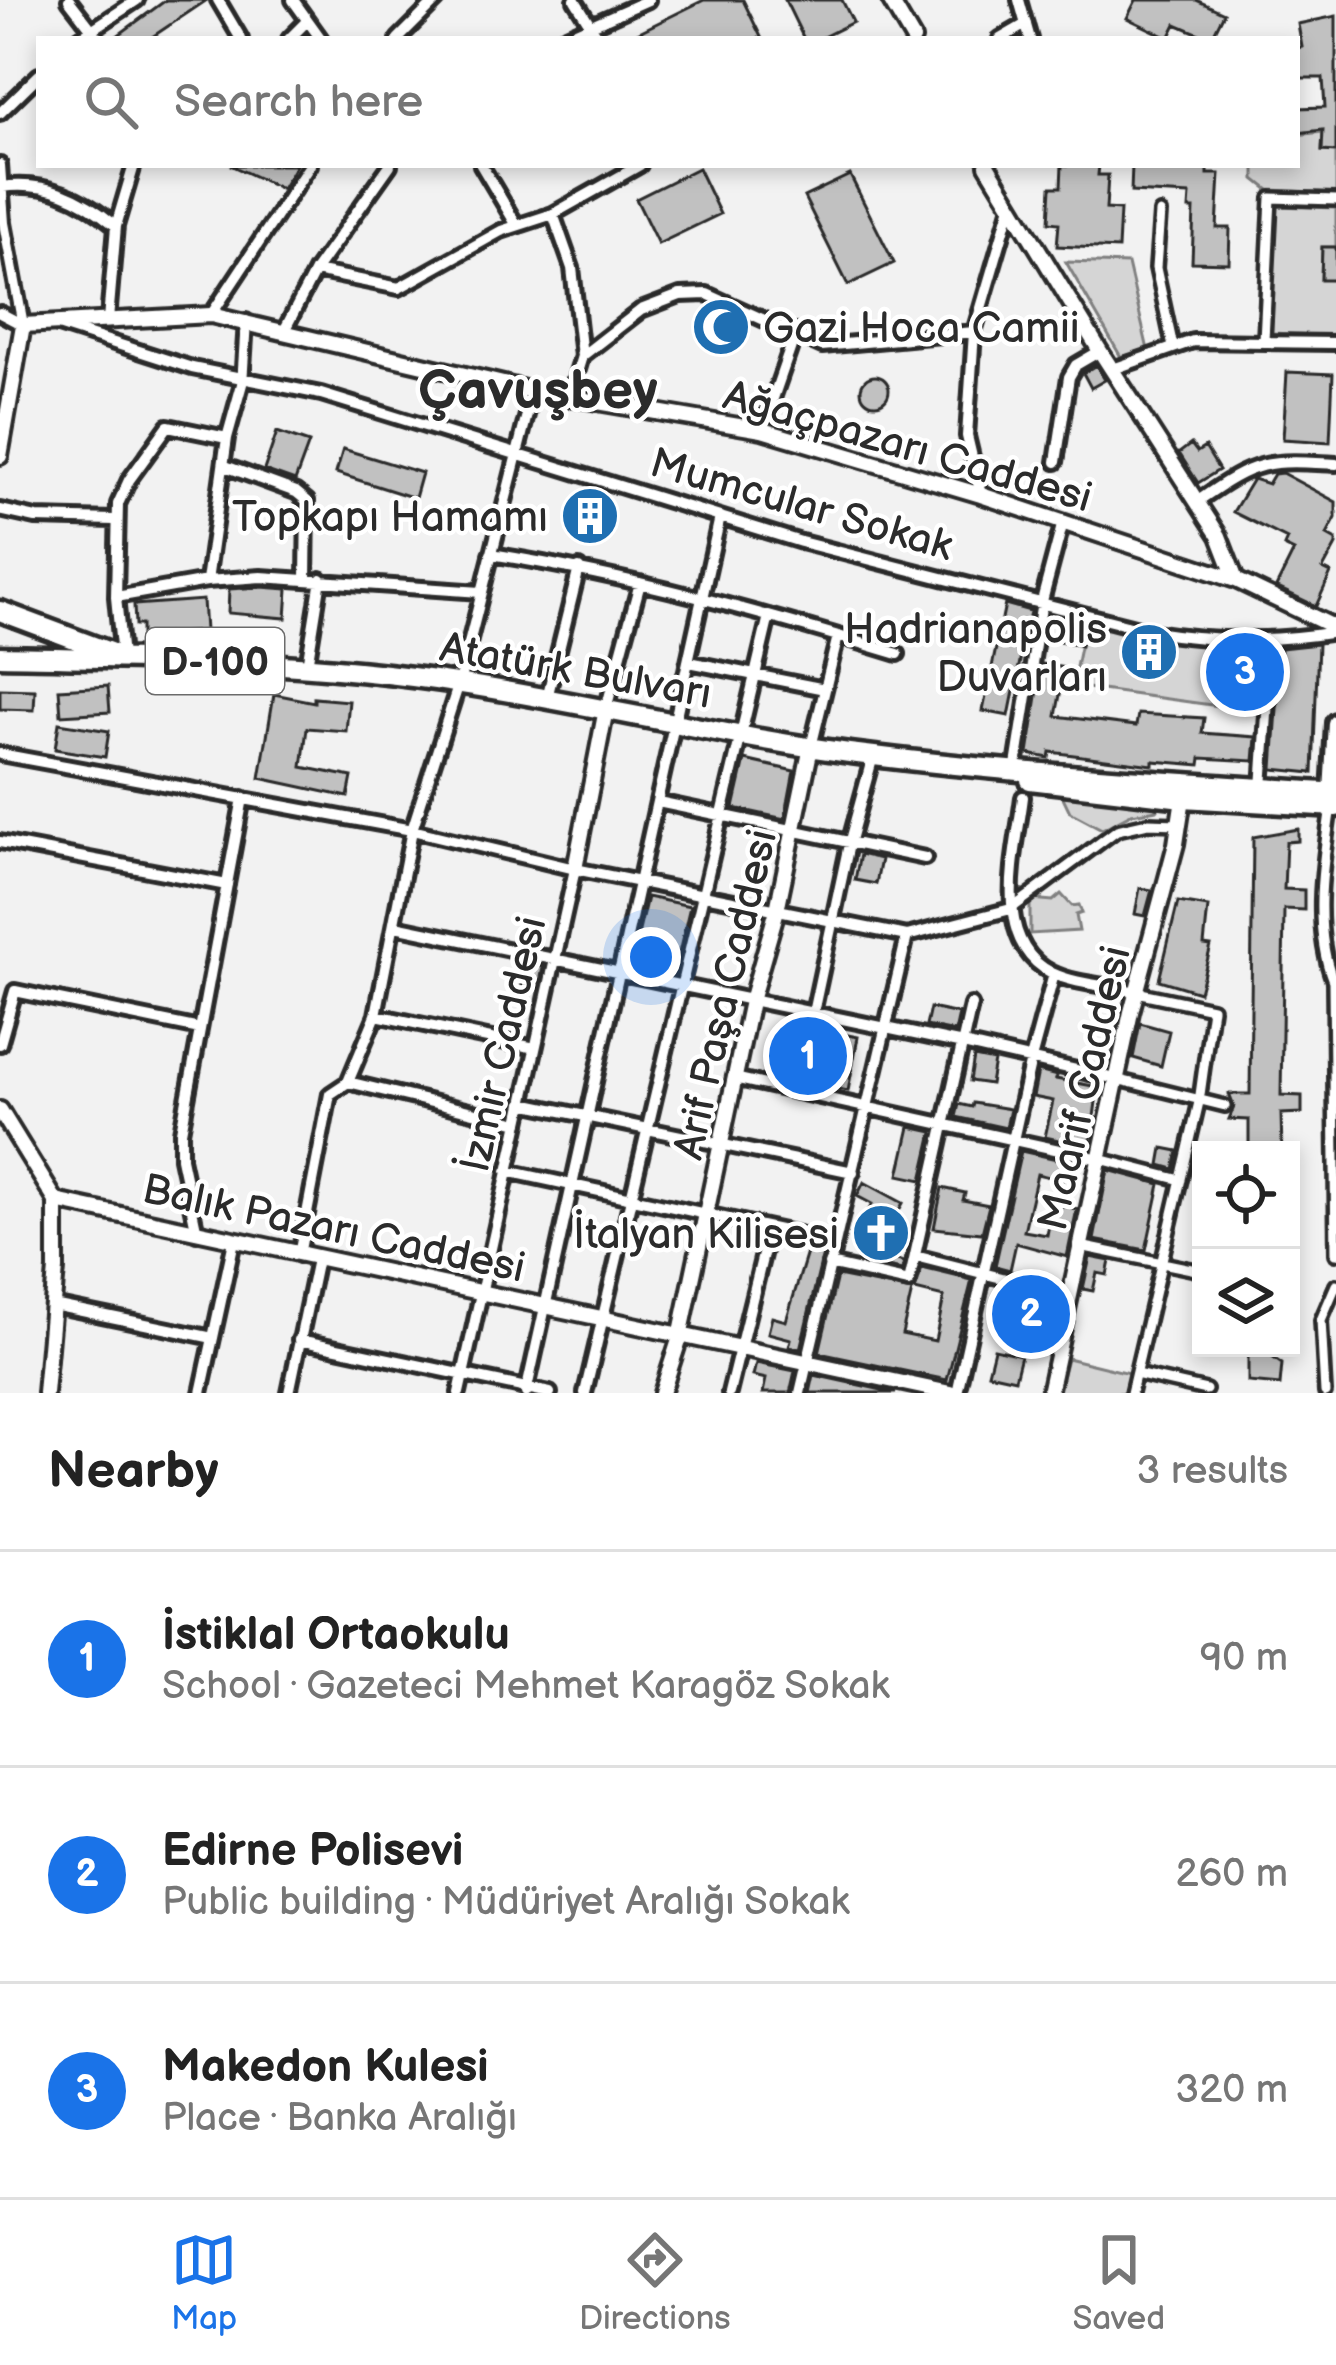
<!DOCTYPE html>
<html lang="en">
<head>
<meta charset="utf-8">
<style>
	:root { --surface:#fff; --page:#f6f6f6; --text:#222; --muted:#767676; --line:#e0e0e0; --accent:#1a73e8 }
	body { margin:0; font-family:"Balsamiq Sans",sans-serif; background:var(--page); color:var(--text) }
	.controls { position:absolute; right:36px; bottom:36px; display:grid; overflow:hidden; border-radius:0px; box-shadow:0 6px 18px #0003 }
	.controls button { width:108px; height:108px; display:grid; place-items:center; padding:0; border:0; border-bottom:3px solid var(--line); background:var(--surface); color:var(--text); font:60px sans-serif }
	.you { position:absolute; left:651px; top:957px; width:42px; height:42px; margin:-30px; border:9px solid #fff; border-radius:50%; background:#1a73e8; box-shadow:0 0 0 18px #1a73e833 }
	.badge { display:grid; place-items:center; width:78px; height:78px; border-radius:50%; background:var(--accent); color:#fff; font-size:39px; font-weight:700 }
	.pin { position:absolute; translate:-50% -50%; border:6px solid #fff; box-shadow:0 3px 12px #0006 }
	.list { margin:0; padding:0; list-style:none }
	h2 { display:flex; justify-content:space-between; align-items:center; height:156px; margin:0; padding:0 48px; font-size:51px }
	h2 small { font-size:39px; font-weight:400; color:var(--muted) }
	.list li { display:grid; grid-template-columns:78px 1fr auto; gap:36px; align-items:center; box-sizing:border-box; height:216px; padding:0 48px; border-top:3px solid var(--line) }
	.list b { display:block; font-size:45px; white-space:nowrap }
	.list p { margin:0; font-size:39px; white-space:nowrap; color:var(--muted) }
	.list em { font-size:39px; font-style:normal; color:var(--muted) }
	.icon { flex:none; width:66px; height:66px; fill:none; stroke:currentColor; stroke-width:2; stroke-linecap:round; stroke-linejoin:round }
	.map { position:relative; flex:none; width:1336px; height:1393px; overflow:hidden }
	.search { position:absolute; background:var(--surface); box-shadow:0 6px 18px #0003; left:36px; right:36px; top:36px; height:132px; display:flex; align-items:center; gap:30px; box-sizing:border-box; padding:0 42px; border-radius:0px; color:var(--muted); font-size:45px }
	.sheet { height:804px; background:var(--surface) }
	nav { display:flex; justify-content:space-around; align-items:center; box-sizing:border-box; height:168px; border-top:3px solid var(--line); background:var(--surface); font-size:33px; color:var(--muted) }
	nav a { display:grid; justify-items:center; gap:6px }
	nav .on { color:var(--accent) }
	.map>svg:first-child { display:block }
</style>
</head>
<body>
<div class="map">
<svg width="1336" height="1393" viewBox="0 0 1336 1393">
	<rect width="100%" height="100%" fill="#f2f2f2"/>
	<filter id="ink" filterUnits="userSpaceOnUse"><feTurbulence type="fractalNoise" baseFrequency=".00833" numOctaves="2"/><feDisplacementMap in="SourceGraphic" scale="24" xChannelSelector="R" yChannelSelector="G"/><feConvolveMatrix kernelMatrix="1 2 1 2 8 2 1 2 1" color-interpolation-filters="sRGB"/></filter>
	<g filter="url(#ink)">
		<path fill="#d5d5d5" stroke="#808080" stroke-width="3" d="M 1323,132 L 1322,151 L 1336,152 L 1336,193 L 1269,190 L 1255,179 L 1255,165 L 1297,165 L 1297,135 Z
			M 1276,206 L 1336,208 L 1336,247 L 1322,247 L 1321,279 L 1336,280 L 1336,336 L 1271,333 Z
			M 1066,262 L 1128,264 L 1148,350 L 1121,357 Z
			M 1086,619 L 1208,647 L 1268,647 L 1263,712 L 1072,686 Z
			M 1060,791 L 1167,798 L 1157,810 L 1131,814 L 1102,829 L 1070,812 Z
			M 1061,894 L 1072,906 L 1079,905 L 1082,913 L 1076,915 L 1079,931 L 1030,934 L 1030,899 L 1053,901 Z
			M 1067,1358 L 1129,1373 L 1125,1393 L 1058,1393 Z"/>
		<path fill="#c1c1c1" stroke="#2b2b2b" stroke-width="3" d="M 166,0 L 207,0 L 149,39 L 113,39 Z
			M 704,0 L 743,0 L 762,39 L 625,39 Z
			M 785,0 L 842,0 L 853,22 L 819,39 L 804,39 Z
			M 1136,0 L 1196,0 L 1224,13 L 1211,39 L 1176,24 L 1169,38 L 1127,18 Z
			M 1336,16 L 1336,152 L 1322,151 L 1323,130 L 1297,133 L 1297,108 L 1325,107 L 1323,78 L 1297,78 L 1297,48 L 1302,47 L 1298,24 Z
			M 230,165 L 296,165 L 282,189 Z
			M 1062,165 L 1099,165 L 1098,175 L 1108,175 L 1106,209 L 1120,210 L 1118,249 L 1057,246 L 1059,223 L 1049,222 L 1051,187 L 1061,187 Z
			M 1132,165 L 1208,165 L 1208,174 L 1220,174 L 1217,228 L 1230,228 L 1229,263 L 1192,262 L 1194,209 L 1189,209 L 1190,195 L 1131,192 Z
			M 698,168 L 720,214 L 658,244 L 636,199 Z
			M 850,175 L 894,263 L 848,285 L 804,197 Z
			M 1322,247 L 1336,247 L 1336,280 L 1321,280 Z
			M 729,314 L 738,335 L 712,341 L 704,319 Z
			M 1096,365 L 1105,380 L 1091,388 L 1083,373 Z
			M 1287,372 L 1333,374 L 1330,442 L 1283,439 Z
			M861 390a14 14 0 1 1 28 0a14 14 0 1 1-28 0Z
			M 277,432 L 309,443 L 295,481 L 264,470 Z
			M 1191,444 L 1197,452 L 1205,447 L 1219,470 L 1198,483 L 1179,453 Z
			M 343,449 L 422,473 L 415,498 L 336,473 Z
			M 1282,473 L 1336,502 L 1336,518 L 1327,535 L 1336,540 L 1336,545 L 1323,569 L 1331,573 L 1316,606 L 1276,587 L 1294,551 L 1284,546 L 1287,539 L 1233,512 L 1253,479 L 1268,484 L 1274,474 Z
			M 578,500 L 608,508 L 602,531 L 572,524 Z
			M 261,587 L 288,589 L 286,618 L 228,613 L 229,589 Z
			M 203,600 L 205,631 L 141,635 L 141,625 L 135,625 L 134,605 Z
			M 1005,604 L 1030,611 L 1009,716 L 983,711 Z
			M 1060,618 L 1085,625 L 1081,646 L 1055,640 Z
			M 1318,644 L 1313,773 L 1273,769 L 1281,648 Z
			M 1245,654 L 1261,662 L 1259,686 L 1247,691 L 1231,690 L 1227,674 L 1221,673 L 1233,658 Z
			M 1042,664 L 1065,668 L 1056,716 L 1136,726 L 1138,714 L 1204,718 L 1202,733 L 1256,737 L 1254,761 L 1201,758 L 1200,765 L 1153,761 L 1153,765 L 1050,752 L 1049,758 L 1028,754 Z
			M 108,686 L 110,712 L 61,715 L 59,689 Z
			M 0,689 L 35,690 L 34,710 L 0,709 Z
			M 274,694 L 314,702 L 314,698 L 349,701 L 346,731 L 307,728 L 302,767 L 352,777 L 348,797 L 260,778 Z
			M 59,723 L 109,731 L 105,757 L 55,749 Z
			M 745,760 L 794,771 L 785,819 L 734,808 Z
			M 1298,829 L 1298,841 L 1286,842 L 1284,889 L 1304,890 L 1304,910 L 1284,909 L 1281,1095 L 1302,1096 L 1302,1113 L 1281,1114 L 1282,1150 L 1249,1150 L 1249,1120 L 1229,1119 L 1234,1107 L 1229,1094 L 1250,1094 L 1253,837 Z
			M 860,854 L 881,859 L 876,884 L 855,880 Z
			M 1140,888 L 1152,890 L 1145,916 L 1135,914 Z
			M 647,897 L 690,906 L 674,974 L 631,965 Z
			M 1178,902 L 1208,907 L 1204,945 L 1211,946 L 1199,992 L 1159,980 Z
			M 527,963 L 543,967 L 539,988 L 522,985 Z
			M 930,1008 L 959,1014 L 955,1032 L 926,1026 Z
			M 1140,1023 L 1169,1031 L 1161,1066 L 1133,1058 Z
			M 816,1029 L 858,1037 L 848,1091 L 807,1083 Z
			M 974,1057 L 994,1061 L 990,1084 L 970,1081 Z
			M 1038,1071 L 1057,1076 L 1056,1079 L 1098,1087 L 1090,1147 L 1045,1137 L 1053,1101 L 1033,1097 Z
			M 973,1103 L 1010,1109 L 1006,1128 L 956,1117 L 959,1104 L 972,1107 Z
			M 910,1127 L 933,1132 L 922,1180 L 899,1175 Z
			M 1163,1148 L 1178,1151 L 1174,1169 L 1160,1165 Z
			M 1021,1151 L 1066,1161 L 1062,1180 L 1037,1174 L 1024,1231 L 1047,1235 L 1053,1204 L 1077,1209 L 1067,1257 L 1016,1243 L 1010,1270 L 995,1266 Z
			M 1108,1170 L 1160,1184 L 1146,1250 L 1094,1240 Z
			M 864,1182 L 903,1203 L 892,1223 L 907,1231 L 893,1259 L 904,1262 L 902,1270 L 872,1264 L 877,1247 L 855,1236 L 872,1204 L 857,1196 Z
			M 942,1188 L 965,1193 L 963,1200 L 989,1205 L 982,1233 L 934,1228 Z
			M 809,1246 L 824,1250 L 800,1349 L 789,1347 L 791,1339 L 768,1333 L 772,1317 L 786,1321 Z
			M 1090,1257 L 1110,1261 L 1107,1275 L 1097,1273 L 1093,1291 L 1083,1289 Z
			M 922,1268 L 972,1280 L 947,1380 L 819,1353 L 837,1276 L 912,1291 L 902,1334 L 935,1341 L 944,1297 L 915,1290 Z
			M 1022,1293 L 1049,1300 L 1040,1338 L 1013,1332 Z
			M 1248,1348 L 1259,1348 L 1282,1364 L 1280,1385 L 1248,1382 Z
			M 994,1349 L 1021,1355 L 1015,1379 L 988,1373 Z
			M 756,1363 L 795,1371 L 790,1393 L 763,1393 L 766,1379 L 753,1376 Z
			M 814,1375 L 896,1393 L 810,1393 Z"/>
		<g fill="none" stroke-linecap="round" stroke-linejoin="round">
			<g stroke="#2b2b2b" stroke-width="18">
				<path id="pedestrian" d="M 1160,213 L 1156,268 L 1173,347
					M 1264,340 L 1271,198 L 1336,200
					M 1331,806 C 1323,863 1312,926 1333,981 L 1336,1254
					M 1011,909 L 1117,830 L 1148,823 L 1179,824
					M 1116,1079 L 1225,1106
					M 1100,1159 L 1181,1180
					M 1080,1246 L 1201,1271
					M 1136,1374 L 1206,1390
					M 1131,1393 L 1199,1102 L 1212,1008 L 1136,992
					M 1325,1393 L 1321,1320 L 1336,1285"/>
			</g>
			<g stroke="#2b2b2b" stroke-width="20">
				<path id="minor" d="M 69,0 L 99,39
					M 218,0 L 241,39
					M 293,0 L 321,39
					M 575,0 L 599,39
					M 1019,0 L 1030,39
					M 78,39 L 137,0
					M 289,39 L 306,22
					M 398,39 L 437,0
					M 560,39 L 648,0
					M 1000,39 L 1026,24
					M 0,113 L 39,75
					M 0,165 L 4,223 L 23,325
					M 481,165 L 516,224
					M 1,187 C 47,181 81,197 116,226
					M 553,214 L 572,268 L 582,356
					M 315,271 L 399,288 L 501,231 L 553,214 L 640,165
					M 0,313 L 23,325
					M 211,315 L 310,165
					M 108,320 L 116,226 L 134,165
					M 58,325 L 192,368 L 321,394 L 801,542 L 1154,632 C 1216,642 1274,642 1336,632
					M 284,331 L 315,271 L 390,165
					M 1113,369 L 1193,341 L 1336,343
					M 569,399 L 582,356 L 641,310 L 680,295 L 707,294 L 822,346 L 974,332
					M 762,430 L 796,332
					M 1056,462 L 1069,377 L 1076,365 L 1100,351
					M 225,466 L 296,492 L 307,501 L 306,579
					M 981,495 L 967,436 L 974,332 L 1011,206
					M 1198,501 C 1256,460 1266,460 1336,464
					M 0,510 L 36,518 L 114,520
					M 491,554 C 630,576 764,613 898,654
					M 207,581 L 227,438 L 242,384 L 246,321
					M 116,597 L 207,581 L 261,577 L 481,592
					M 122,657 L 116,597 L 118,504 L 129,480 L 168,426 L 227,438
					M 689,662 L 825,689
					M 307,666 L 321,579
					M 547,698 L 579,568
					M 606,709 L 640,583
					M 811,747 L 838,636
					M 0,754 L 412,830 L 575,869 L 907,936 L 1011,909
					M 1015,772 L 1042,601 L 1063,522
					M 1262,788 L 1272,641
					M 1023,797 C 1017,850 989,941 1052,973 C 1077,985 1109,985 1136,992
					M 658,802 L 925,858
					M 0,842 L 227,885
					M 395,926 L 963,1044 L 1116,1079
					M 813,1013 L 849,844 L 873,756
					M 376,1015 L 535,1048
					M 0,1044 L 15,991 L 200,1029
					M 734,1078 L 1100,1159
					M 348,1082 L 519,1123
					M 523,1103 L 853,1172
					M 507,1171 L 835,1242
					M 197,1233 L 181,1158 L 181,1132 L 243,798
					M 299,1255 L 330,1094 L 348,1082 L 376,1015 L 412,830 L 459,683 L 533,391
					M 915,1256 L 1069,1295
					M 829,1264 L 909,1282 L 971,1005
					M 53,1305 L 213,1338
					M 299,1340 L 550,1393
					M 201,1393 L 234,1241
					M 289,1393 L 317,1259
					M 459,1393 L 575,869
					M 526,1393 L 720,517
					M 585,1393 L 769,616
					M 729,1393 L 769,1230
					M 800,1393 L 907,936
					M 957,1393 L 1031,1059 L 1054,974"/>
			</g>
			<g stroke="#2b2b2b" stroke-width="22">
				<path id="tertiary" d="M 890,0 L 913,39
					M 987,165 L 1100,351 L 1219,536 L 1236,580
					M 0,456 L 23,325 L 211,315 L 533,391 L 762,430 L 981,495 L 1236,580 L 1336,628
					M 575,869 L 606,709
					M 0,1110 L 56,1201
					M 56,1201 L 950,1393
					M 45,1393 L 56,1269 L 56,1201
					M 662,1393 L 680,1337 L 751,1001 L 777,910 L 811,747
					M 1049,1393 L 1131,1012 L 1176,844 L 1183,798"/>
			</g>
			<g stroke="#2b2b2b" stroke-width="26">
				<path id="secondary" d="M 1332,793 L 1336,723"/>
			</g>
			<g stroke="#2b2b2b" stroke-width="27">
				<path id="primary" d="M 0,611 L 112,653
					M 0,656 C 155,659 309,660 462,684 C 600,705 736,740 874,756 C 1027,775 1182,782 1336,793
					M 1030,780 L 1183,798 L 1336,807"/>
			</g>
			<use href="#pedestrian" stroke="#fff" stroke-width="9"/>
			<use href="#minor" stroke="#fff" stroke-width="10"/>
			<use href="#tertiary" stroke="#fff" stroke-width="14"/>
			<use href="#secondary" stroke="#fff" stroke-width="16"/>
			<use href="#primary" stroke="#fff" stroke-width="18"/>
		</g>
	</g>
	<defs>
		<g id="mosque-disc" transform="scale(3)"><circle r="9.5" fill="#1f6fb2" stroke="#fff"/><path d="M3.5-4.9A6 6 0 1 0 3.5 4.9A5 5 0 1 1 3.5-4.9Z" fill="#fff"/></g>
		<g id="building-disc" transform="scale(3)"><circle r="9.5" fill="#1f6fb2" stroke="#fff"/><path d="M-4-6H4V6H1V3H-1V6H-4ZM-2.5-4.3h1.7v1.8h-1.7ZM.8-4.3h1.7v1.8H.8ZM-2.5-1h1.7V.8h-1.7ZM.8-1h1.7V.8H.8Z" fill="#fff"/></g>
		<g id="church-disc" transform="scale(3)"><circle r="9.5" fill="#1f6fb2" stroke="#fff"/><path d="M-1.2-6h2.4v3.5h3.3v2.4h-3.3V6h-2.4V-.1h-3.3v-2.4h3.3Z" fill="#fff"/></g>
	</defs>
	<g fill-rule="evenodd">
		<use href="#mosque-disc" x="721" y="327"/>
		<use href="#building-disc" x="590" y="516"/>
		<use href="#building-disc" x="1149" y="652"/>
		<use href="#church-disc" x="881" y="1233"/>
	</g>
	<g text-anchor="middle" stroke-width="9" stroke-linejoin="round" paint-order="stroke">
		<rect fill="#fff" stroke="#6b6b6b" stroke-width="3" x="146" y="628" width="138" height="66" rx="9"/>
		<g font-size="39" font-weight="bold" fill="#2b2b2b">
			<text x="215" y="675">D-100</text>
		</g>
		<g font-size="42" fill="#2b2b2b" stroke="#fff" text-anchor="end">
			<text x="763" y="342" text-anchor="start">Gazi Hoca Camii</text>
			<text x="548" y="531">Topkapı Hamamı</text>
			<text x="1107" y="643">Hadrianapolis<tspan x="1107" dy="48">Duvarları</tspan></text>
			<text x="839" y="1248">İtalyan Kilisesi</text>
		</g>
		<g font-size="42" fill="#2b2b2b" stroke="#fff">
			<text transform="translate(908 445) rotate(16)" y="15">Ağaçpazarı Caddesi</text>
			<text transform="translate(802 503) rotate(16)" y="15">Mumcular Sokak</text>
			<text transform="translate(576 669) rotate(10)" y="15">Atatürk Bulvarı</text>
			<text transform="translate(724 994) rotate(-77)" y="15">Arif Paşa Caddesi</text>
			<text transform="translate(502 1044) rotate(-77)" y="15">İzmir Caddesi</text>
			<text transform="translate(1083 1088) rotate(-77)" y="15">Maarif Caddesi</text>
			<text transform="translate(334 1227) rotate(12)" y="15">Balık Pazarı Caddesi</text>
		</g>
		<g font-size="54" font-weight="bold" fill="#2b2b2b" stroke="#fff">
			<text x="538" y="408">Çavuşbey</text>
		</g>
	</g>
</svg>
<div class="controls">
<button><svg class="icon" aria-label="locate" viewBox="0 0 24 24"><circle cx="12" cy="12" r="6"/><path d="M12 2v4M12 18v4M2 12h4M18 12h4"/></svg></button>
<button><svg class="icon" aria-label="layers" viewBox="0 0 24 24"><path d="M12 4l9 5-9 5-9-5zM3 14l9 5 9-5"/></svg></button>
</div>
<div class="you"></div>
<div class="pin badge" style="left:808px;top:1056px">1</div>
<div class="pin badge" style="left:1031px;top:1314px">2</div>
<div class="pin badge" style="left:1245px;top:672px">3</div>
<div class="search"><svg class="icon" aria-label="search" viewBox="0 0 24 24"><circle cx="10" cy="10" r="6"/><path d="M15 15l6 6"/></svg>Search here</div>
</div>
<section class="sheet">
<h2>Nearby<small>3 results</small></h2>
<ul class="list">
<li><span class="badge">1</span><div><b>İstiklal Ortaokulu</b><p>School · Gazeteci Mehmet Karagöz Sokak</p></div><em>90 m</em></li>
<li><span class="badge">2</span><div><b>Edirne Polisevi</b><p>Public building · Müdüriyet Aralığı Sokak</p></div><em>260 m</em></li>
<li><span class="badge">3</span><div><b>Makedon Kulesi</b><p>Place · Banka Aralığı</p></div><em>320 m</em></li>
</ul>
</section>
<nav>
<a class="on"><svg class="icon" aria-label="map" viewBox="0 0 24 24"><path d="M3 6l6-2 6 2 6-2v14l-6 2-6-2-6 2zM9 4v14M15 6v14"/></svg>Map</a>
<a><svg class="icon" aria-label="directions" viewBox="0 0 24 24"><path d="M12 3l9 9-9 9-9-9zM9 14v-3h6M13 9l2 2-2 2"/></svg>Directions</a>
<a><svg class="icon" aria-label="saved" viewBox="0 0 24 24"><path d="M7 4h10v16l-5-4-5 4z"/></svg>Saved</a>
</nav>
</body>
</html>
